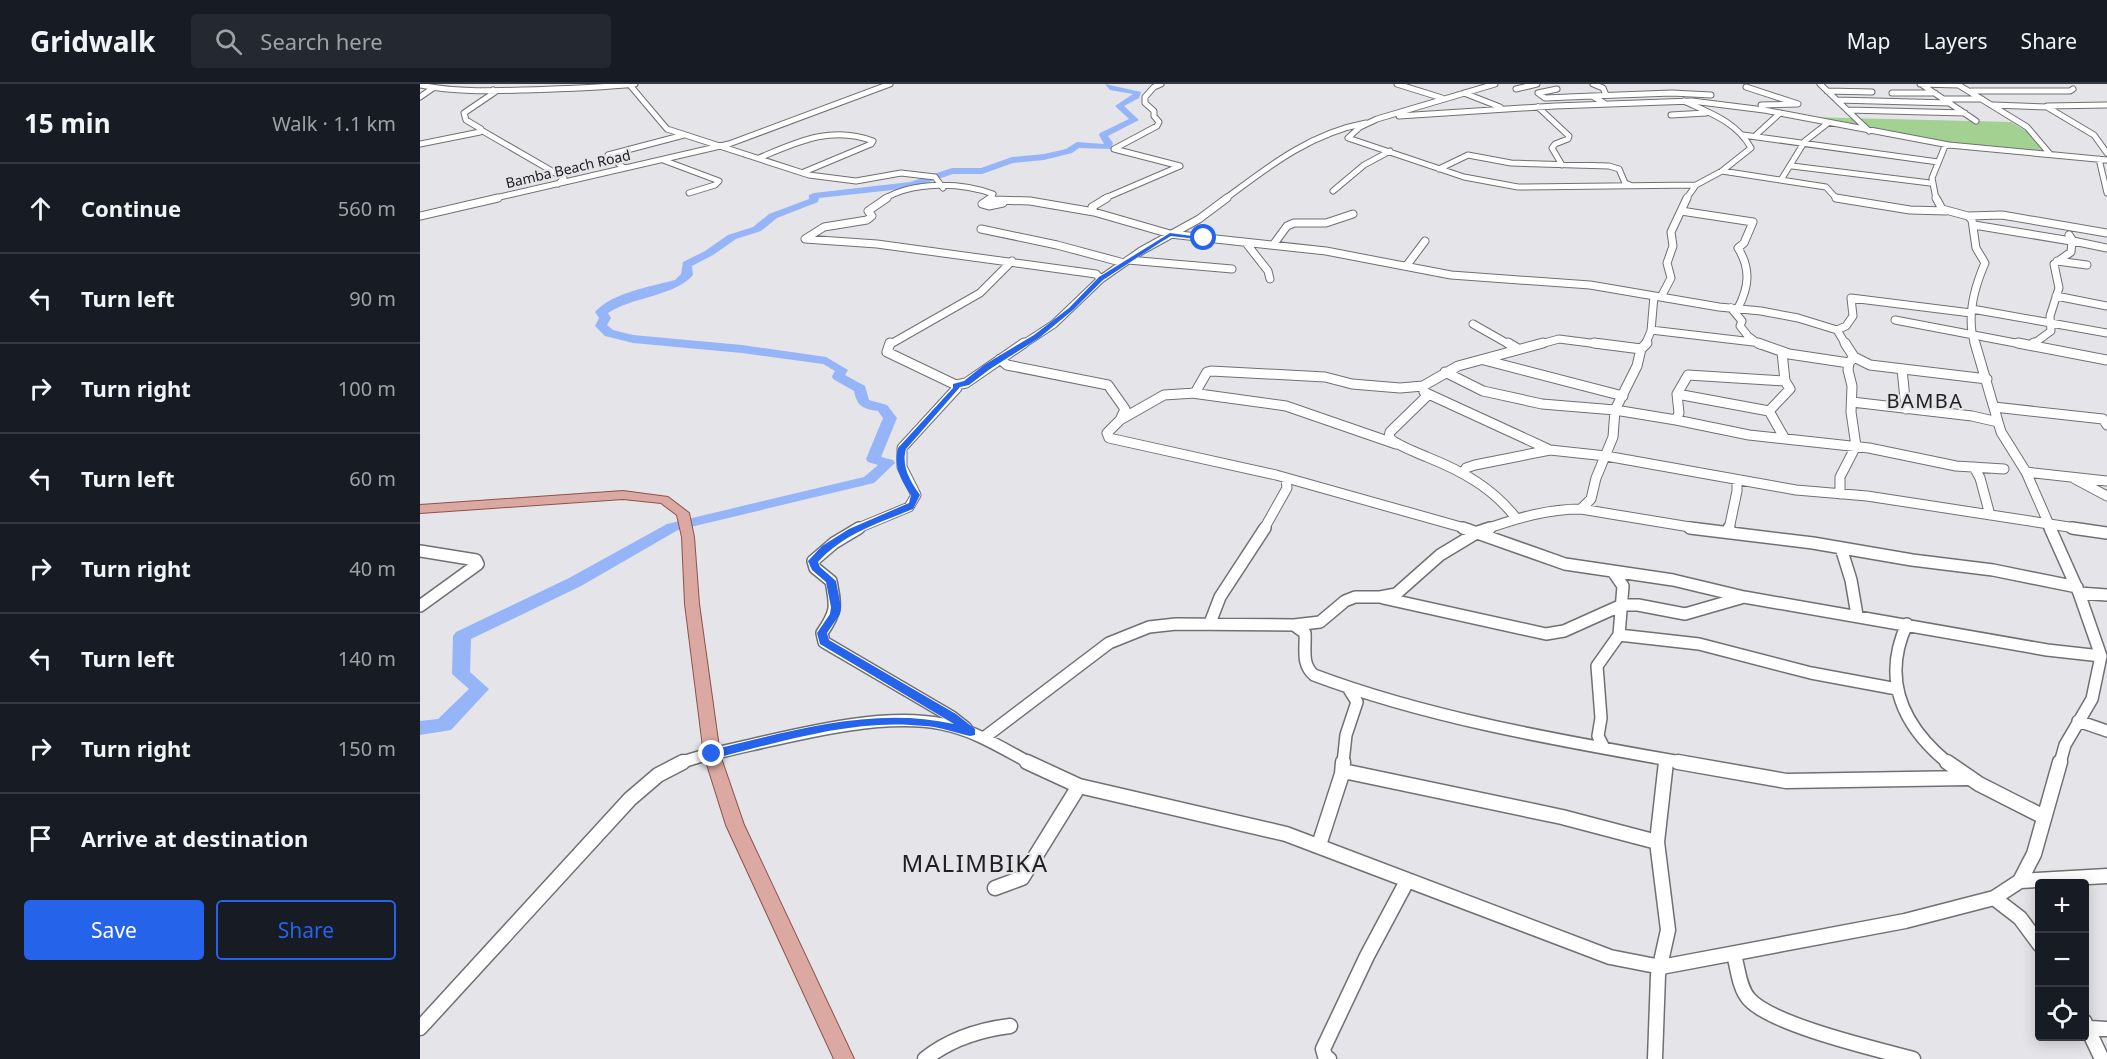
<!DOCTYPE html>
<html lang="en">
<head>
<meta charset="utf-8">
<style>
	:root { --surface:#171b24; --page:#242831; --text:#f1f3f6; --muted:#9ea1a6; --line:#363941; --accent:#2563eb }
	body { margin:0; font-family:"Noto Sans",sans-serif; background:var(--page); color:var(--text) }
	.controls { position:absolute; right:18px; bottom:18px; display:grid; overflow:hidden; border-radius:6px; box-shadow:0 3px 15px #0003 }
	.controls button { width:54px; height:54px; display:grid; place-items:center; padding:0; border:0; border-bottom:2px solid var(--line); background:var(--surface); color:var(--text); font:30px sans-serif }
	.stop { position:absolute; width:18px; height:18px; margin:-14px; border:4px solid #2563eb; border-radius:50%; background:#fff }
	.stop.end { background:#2563eb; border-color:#fff; box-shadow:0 2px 6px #0008 }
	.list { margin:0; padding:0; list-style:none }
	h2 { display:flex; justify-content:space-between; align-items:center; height:78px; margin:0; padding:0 24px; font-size:26px }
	h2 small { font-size:20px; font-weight:400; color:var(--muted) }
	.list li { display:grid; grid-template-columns:39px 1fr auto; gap:18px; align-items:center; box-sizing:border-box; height:90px; padding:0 24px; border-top:2px solid var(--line) }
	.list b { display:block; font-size:22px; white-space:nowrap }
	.list em { font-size:20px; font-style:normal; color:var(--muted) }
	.actions { display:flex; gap:12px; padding:18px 24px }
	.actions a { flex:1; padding:14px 0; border:2px solid var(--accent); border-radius:6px; text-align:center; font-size:21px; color:var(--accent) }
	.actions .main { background:var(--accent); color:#fff }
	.icon { flex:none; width:33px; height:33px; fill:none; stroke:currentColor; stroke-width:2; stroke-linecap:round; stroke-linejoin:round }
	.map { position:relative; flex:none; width:1687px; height:975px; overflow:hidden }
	header { display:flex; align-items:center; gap:36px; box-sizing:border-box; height:84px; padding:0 30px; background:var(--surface); border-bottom:2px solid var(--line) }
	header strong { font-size:28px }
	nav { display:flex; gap:33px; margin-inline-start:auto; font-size:21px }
	.search { width:420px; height:54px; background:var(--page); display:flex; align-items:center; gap:15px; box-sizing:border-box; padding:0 21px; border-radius:6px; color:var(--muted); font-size:22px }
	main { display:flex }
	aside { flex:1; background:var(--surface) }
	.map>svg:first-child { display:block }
</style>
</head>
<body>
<header>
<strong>Gridwalk</strong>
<div class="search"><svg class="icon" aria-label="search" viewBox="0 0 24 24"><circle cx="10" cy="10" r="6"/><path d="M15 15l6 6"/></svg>Search here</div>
<nav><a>Map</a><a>Layers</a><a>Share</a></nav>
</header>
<main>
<aside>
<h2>15 min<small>Walk · 1.1 km</small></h2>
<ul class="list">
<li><svg class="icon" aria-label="ahead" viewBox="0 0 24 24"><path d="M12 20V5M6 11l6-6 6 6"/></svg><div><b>Continue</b></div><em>560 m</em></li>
<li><svg class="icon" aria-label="left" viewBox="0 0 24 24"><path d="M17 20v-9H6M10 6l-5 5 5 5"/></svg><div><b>Turn left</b></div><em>90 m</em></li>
<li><svg class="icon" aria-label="right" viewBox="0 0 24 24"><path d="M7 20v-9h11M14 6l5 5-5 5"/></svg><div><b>Turn right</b></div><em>100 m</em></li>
<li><svg class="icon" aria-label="left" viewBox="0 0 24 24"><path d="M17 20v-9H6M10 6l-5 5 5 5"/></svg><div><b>Turn left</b></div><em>60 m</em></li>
<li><svg class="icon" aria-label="right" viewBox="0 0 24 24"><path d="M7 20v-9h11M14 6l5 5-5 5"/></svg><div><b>Turn right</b></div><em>40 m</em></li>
<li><svg class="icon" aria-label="left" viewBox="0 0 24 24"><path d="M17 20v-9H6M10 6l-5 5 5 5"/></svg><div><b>Turn left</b></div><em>140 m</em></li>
<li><svg class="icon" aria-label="right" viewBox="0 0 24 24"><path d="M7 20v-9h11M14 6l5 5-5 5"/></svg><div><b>Turn right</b></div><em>150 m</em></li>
<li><svg class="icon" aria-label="arrive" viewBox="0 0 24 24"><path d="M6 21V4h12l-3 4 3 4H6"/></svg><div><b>Arrive at destination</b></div></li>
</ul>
<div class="actions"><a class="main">Save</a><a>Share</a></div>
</aside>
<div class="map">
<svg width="1687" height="975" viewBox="0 0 1687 975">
	<rect width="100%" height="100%" fill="#e5e5e9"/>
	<path fill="#a3d192" d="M 1387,33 L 1591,38 L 1611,50 L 1625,68 L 1538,61 Z"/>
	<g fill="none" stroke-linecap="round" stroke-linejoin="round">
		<path fill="#95b5f8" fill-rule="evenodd" d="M 685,0 L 721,8 L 719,14 L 704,22 L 719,36 L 688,52 L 693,59 L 691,65 L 659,64 L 652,69 L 624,76 L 593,79 L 562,90 L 533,90 L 491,104 L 399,114 L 398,118 L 357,134 L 341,147 L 316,155 L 293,171 L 272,182 L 273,191 C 255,212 212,213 188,229 L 191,234 L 187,241 L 193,246 L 213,251 L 322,261 L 406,273 L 428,286 L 425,291 L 445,302 L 449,316 L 467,321 L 477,334 L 461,373 L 473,376 L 475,379 L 454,399 L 258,446 L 161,502 L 51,555 L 50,588 L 69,605 L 31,646 L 0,651 L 0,637 L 18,635 L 49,605 L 32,590 L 33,552 L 36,548 L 149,494 L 247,440 L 444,393 L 458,381 L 448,378 L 446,375 L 463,334 L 458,327 C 443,325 437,322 434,307 L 413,295 L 412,292 L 415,287 L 403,280 L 322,269 L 213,259 L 185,252 L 175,242 L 179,234 L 175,228 C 193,208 230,203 255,196 L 261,190 L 263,178 L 285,167 L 308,151 L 333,143 L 349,130 L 389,115 L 389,111 L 394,109 L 490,98 L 532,84 L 561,84 L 592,73 L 624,70 L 646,65 L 657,58 L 684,60 L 679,51 L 680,49 L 709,35 L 695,22 L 713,10 L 690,6 Z"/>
		<g stroke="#707073" stroke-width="7">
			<path id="minor-far4" d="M 209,0 L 247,45 L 389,91 L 436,97 L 481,89 L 515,93 L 523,104
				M 977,0 L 1022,14
				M 1075,0 L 957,35 L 940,43 L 928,54 L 1044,93 L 1098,103 L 1276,101 L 1302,87 L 1331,64 C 1317,38 1290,29 1264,17
				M 1173,0 L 1183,4 L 1186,11
				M 1400,0 L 1449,47
				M 1500,0 L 1539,1
				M 1501,0 L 1556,37
				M 1537,0 L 1607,43 L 1630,70
				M 0,1 C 34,8 68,7 103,6 C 140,5 178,4 215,0
				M 1326,3 L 1378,20 L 1341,21
				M 1096,5 L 1117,0
				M 1137,5 L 1118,9 L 1125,14 L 1172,12
				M 1407,7 L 1452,8
				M 1551,7 L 1650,7 L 1653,5
				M 1044,9 L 1080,23
				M 1472,9 L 1515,9
				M 0,13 L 13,4
				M 1523,15 L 1562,15
				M 1417,16 L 1530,19
				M 1184,19 L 1172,12 L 1252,9 L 1291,11
				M 1573,21 L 1627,23 L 1674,51 L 1687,69
				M 1627,22 L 1687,21
				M 1118,23 L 1149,52 L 1148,55 L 1135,60 L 1132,64 L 1142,81
				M 1428,26 L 1545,29
				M 1251,31 L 1286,29
				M 979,32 L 1135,22 L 1272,17 L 1344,26 L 1529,61
				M 61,46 L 144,94 L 138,100
				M 1323,51 L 1518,78
				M 1336,51 L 1360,29
				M 0,60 L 60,48 L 61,45 L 46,36 L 44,29 L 75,8 L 73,6
				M 339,74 C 377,58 412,41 453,57 L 451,60 L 384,88
				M 1679,75 L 1687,109
				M 243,76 L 299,97 L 295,101 L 269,109
				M 1372,82 L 1510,99
				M 204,84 L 188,71 L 264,51
				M 1019,85 L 1048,71 L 1091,79 L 1189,82 L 1199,85 L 1205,99 L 1210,101
				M 1302,87 L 1406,103 L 1416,114 L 1424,115
				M 1361,96 L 1385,57 L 1408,39
				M 913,107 L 944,81 L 970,67
				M 71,115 L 309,60 L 470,0
				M 464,115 C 494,97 541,98 573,110 L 571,114 L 573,115
				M 569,115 L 571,114
				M 683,115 L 760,82 L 694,65 L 737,42 L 739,38 L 734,32 L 734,27 L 725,19 L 725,13 L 734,3 L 741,0
				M 805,115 C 849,82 891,49 946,39
				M 1266,115 L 1276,101
				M 1516,115 L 1512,94 L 1525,62 L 1529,61 L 1687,76"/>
		</g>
		<g stroke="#707073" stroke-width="9">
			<path id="minor-far3" d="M 467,114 L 448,127 L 452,132 L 447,136 L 404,143 L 385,155 L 457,160 L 676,190 L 681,195
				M 571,114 L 562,120 L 569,122 L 583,119
				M 571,114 L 574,116 L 610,117 L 674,128 L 750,150 L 906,167 L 1031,191 L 1170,201 L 1299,223 L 1341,227 L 1378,234 L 1417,246 L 1426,261
				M 1416,114 L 1490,126 L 1526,127
				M 1516,114 L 1522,125 L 1548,132 L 1552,136 L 1556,164 L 1565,179 C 1554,204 1546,234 1555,261
				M 1261,127 L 1333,138 L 1324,159 L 1318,164 C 1331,185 1329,203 1318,224
				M 674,128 L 672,123 L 687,114
				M 0,132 L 78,114
				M 1548,132 L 1582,131 L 1687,149
				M 1554,141 L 1651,157
				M 561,145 L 637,161 L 704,179
				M 1649,151 L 1653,157 L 1687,164
				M 826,159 L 848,187 L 850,195
				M 853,161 L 867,142 L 874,139 L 906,139 L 933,130
				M 708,176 L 812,185
				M 1637,177 L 1667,181
				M 987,181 L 1005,157
				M 1636,212 L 1687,222
				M 1241,213 L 1251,194 L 1247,179 L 1253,162 L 1251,148 L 1267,114
				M 1311,224 L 1322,237 L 1320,242 L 1328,252 L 1340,261
				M 1552,225 L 1687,249
				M 1475,236 L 1606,261
				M 1053,240 L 1090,261
				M 1231,246 L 1333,258
				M 1417,246 L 1426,242 L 1433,232 L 1431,214 L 1551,229
				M 469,261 L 560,209 L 592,177
				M 602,261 L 634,240 L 681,195 L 721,167 L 779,135 L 807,114
				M 1117,261 L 1139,255 L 1186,261
				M 1225,261 L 1231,247 L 1234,212
				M 1612,261 L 1631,247 L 1630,232 L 1639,204 L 1634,180 L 1651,168 L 1652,157"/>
		</g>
		<g stroke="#707073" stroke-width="11">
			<path id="minor-far2" d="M 470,259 L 467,268 L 536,301 L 546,299 L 604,259
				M 1088,259 L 1098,265
				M 1174,259 L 1221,265 L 1227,259
				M 1338,259 L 1369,270 L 1429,279
				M 1425,259 L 1434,273 L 1450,281 L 1567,295
				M 1555,259 L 1581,348 L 1606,388 L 1631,445
				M 1598,259 L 1687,276
				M 1612,261 L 1614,259
				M 1362,268 L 1365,297 L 1370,305 L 1349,327 L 1365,355
				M 580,275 L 587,281 L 688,301 L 705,325 L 700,336 L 687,349 L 689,354 L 856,391 L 1048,445
				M 1064,276 L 1203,312
				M 1482,285 L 1486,325
				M 1025,288 L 1063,307 L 1122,320 L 1195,326 L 1256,336 L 1259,329 L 1257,310 L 1268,291 L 1365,297
				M 1004,308 L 1128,365
				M 772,309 L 866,322 L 976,360
				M 1257,310 L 1349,327
				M 1007,312 L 970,348 L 969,354 C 980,363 994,367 1007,373 C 1042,387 1073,404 1096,434
				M 1432,318 L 1552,332 L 1578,338
				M 1574,323 L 1683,335 L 1687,341
				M 700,336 L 744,311 L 775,309 L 787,288 L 791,287 L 905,293 L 932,300 L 980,304 L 1003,302 L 1038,282 L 1123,259
				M 1256,336 L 1329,351 L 1449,364 L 1536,382 L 1584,385
				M 1554,383 L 1560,394 L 1570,431
				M 1606,388 L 1687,397
				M 1043,389 L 1046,384 L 1055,381 L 1130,366 L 1186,372 L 1376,406 L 1447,412 L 1662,445
				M 1655,395 L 1687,412
				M 1420,410 L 1420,393 L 1436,362 L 1431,328 L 1432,302 L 1428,286 L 1429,279 L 1434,273
				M 1161,425 L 1171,415 L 1176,394 L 1193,353 L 1195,326 L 1217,282 L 1221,265
				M 436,445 L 489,423 L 496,411 L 482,383 L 482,364 L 537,304 L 536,301
				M 844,445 L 867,404 L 866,394
				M 1066,445 C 1097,434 1128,425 1161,425 L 1282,445
				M 1309,445 L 1317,407 L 1317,396"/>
		</g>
		<g stroke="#707073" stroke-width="14">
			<path id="minor-far1" d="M 439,444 L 414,459 L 393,477 L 395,484 L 411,497 C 416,523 417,527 402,549 L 404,558 L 532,633 L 546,644
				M 1043,444 L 1145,480 L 1253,496 L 1324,513 L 1627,566 L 1681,572
				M 1270,444 L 1393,459 L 1492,476 L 1573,486 L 1657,503
				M 1630,444 L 1659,509 L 1681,572 L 1672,615 L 1645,661 L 1640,679
				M 1652,444 L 1687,449
				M 1308,448 L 1309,444
				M 1421,464 L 1431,496 L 1437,531
				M 0,467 L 56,476 L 58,480 L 0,522
				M 1659,509 L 1687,511
				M 963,514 L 1126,550 L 1144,547 L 1202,521 L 1218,521 L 1265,530 L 1324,513
				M 790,539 L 800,513 L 845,444
				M 1487,540 C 1461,596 1483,642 1528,679
				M 874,541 L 885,549 C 886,565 881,580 894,591 C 1011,635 1143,657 1266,679
				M 1199,551 L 1279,560 L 1391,589 L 1477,605
				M 1658,637 L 1687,647
				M 565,653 L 689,559 L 729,543 L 756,540 L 874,541 L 900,538 L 925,517 L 935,513 L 960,513 L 976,510 L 1020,471 L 1058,448 L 1070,444
				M 1184,664 L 1178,652 L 1181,634 L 1177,582 L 1199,551 L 1203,502 L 1194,489
				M 259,679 L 282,672 C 351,658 453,626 522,640 C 554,646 582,664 610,679
				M 923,679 L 926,651 L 937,618 L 929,605"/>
		</g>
		<g stroke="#707073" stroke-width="17">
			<path id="minor" d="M 607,678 L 659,702 L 866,750 L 1190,873 L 1241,883 L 1485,837 L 1574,814 L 1600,797 L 1614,770 L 1640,678
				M 1258,678 L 1366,697 L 1548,694
				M 1527,678 L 1559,700 L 1624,733
				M 922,690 L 928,688 L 1142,733 L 1237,758
				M 899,761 L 922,690 L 923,678
				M 1600,797 L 1687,792
				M 575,804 L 602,794 L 659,702
				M 1574,814 L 1600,834 L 1620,861
				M 1314,871 C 1318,884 1319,904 1329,915 C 1352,941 1456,965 1493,975
				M 1664,937 L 1682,975
				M 0,944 L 210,715 L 238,691 L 263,678
				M 1670,944 L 1687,945
				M 505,975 C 530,955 558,946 590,942
				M 909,975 L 905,972 L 903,965 L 947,872 L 987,797
				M 1235,975 L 1238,891 L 1248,846 L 1237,758 L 1246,678"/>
		</g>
		<g stroke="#8b534d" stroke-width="2">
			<path id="major" d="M 203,407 L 248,413 L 269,429 L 274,453 L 279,520 L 300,671 L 324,741 L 434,975 L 414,975 L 306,741 L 284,671 L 265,520 L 262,453 L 257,431 L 241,419 L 203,415 L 0,429 L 0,421 Z"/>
		</g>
		<use href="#minor-far4" stroke="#fff" stroke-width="5"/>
		<use href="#minor-far3" stroke="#fff" stroke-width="7"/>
		<use href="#minor-far2" stroke="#fff" stroke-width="9"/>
		<use href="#minor-far1" stroke="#fff" stroke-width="11"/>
		<use href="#minor" stroke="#fff" stroke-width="14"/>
		<use href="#major" fill="#dca8a2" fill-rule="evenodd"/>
	</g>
	<path fill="#2563eb" d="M 750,149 L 787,154 L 784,156 L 751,152 L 741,158 L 683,196 L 653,226 L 619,254 L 570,285 L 549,301 L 540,303 L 486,365 C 481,382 490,397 500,411 L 493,425 C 459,439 423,450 398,478 L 400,483 L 416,497 L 421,523 L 420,530 L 407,549 L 409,556 L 536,630 L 555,645 L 555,651 L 550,652 C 536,649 520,643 505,642 C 433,634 361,658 292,675 L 288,673 L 286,670 L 292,666 C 372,647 452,622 534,640 L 400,560 L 397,549 L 410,530 L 411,523 L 406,498 L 392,486 L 388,477 L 402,462 L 429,445 L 489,419 L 491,411 C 481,396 473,382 478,364 L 533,304 L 533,300 L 544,297 L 564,281 L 614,251 L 649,224 L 679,193 Z"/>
	<g text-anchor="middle" stroke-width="4.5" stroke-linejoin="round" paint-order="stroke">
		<g font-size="14" fill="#202021" stroke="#e5e5e9">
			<text transform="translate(148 85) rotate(-13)" y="5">Bamba Beach Road</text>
		</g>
		<g font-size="20" letter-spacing="1.5" fill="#202021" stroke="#e5e5e9">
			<text x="1505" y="324">BAMBA</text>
		</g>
		<g font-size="24" letter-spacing="1.5" fill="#202021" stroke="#e5e5e9">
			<text x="555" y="788">MALIMBIKA</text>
		</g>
	</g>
</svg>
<div class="controls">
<button>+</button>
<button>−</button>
<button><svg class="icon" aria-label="locate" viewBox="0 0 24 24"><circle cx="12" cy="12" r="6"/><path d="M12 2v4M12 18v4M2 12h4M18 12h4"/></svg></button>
</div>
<div class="stop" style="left:784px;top:154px"></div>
<div class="stop end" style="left:292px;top:670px"></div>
</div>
</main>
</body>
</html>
